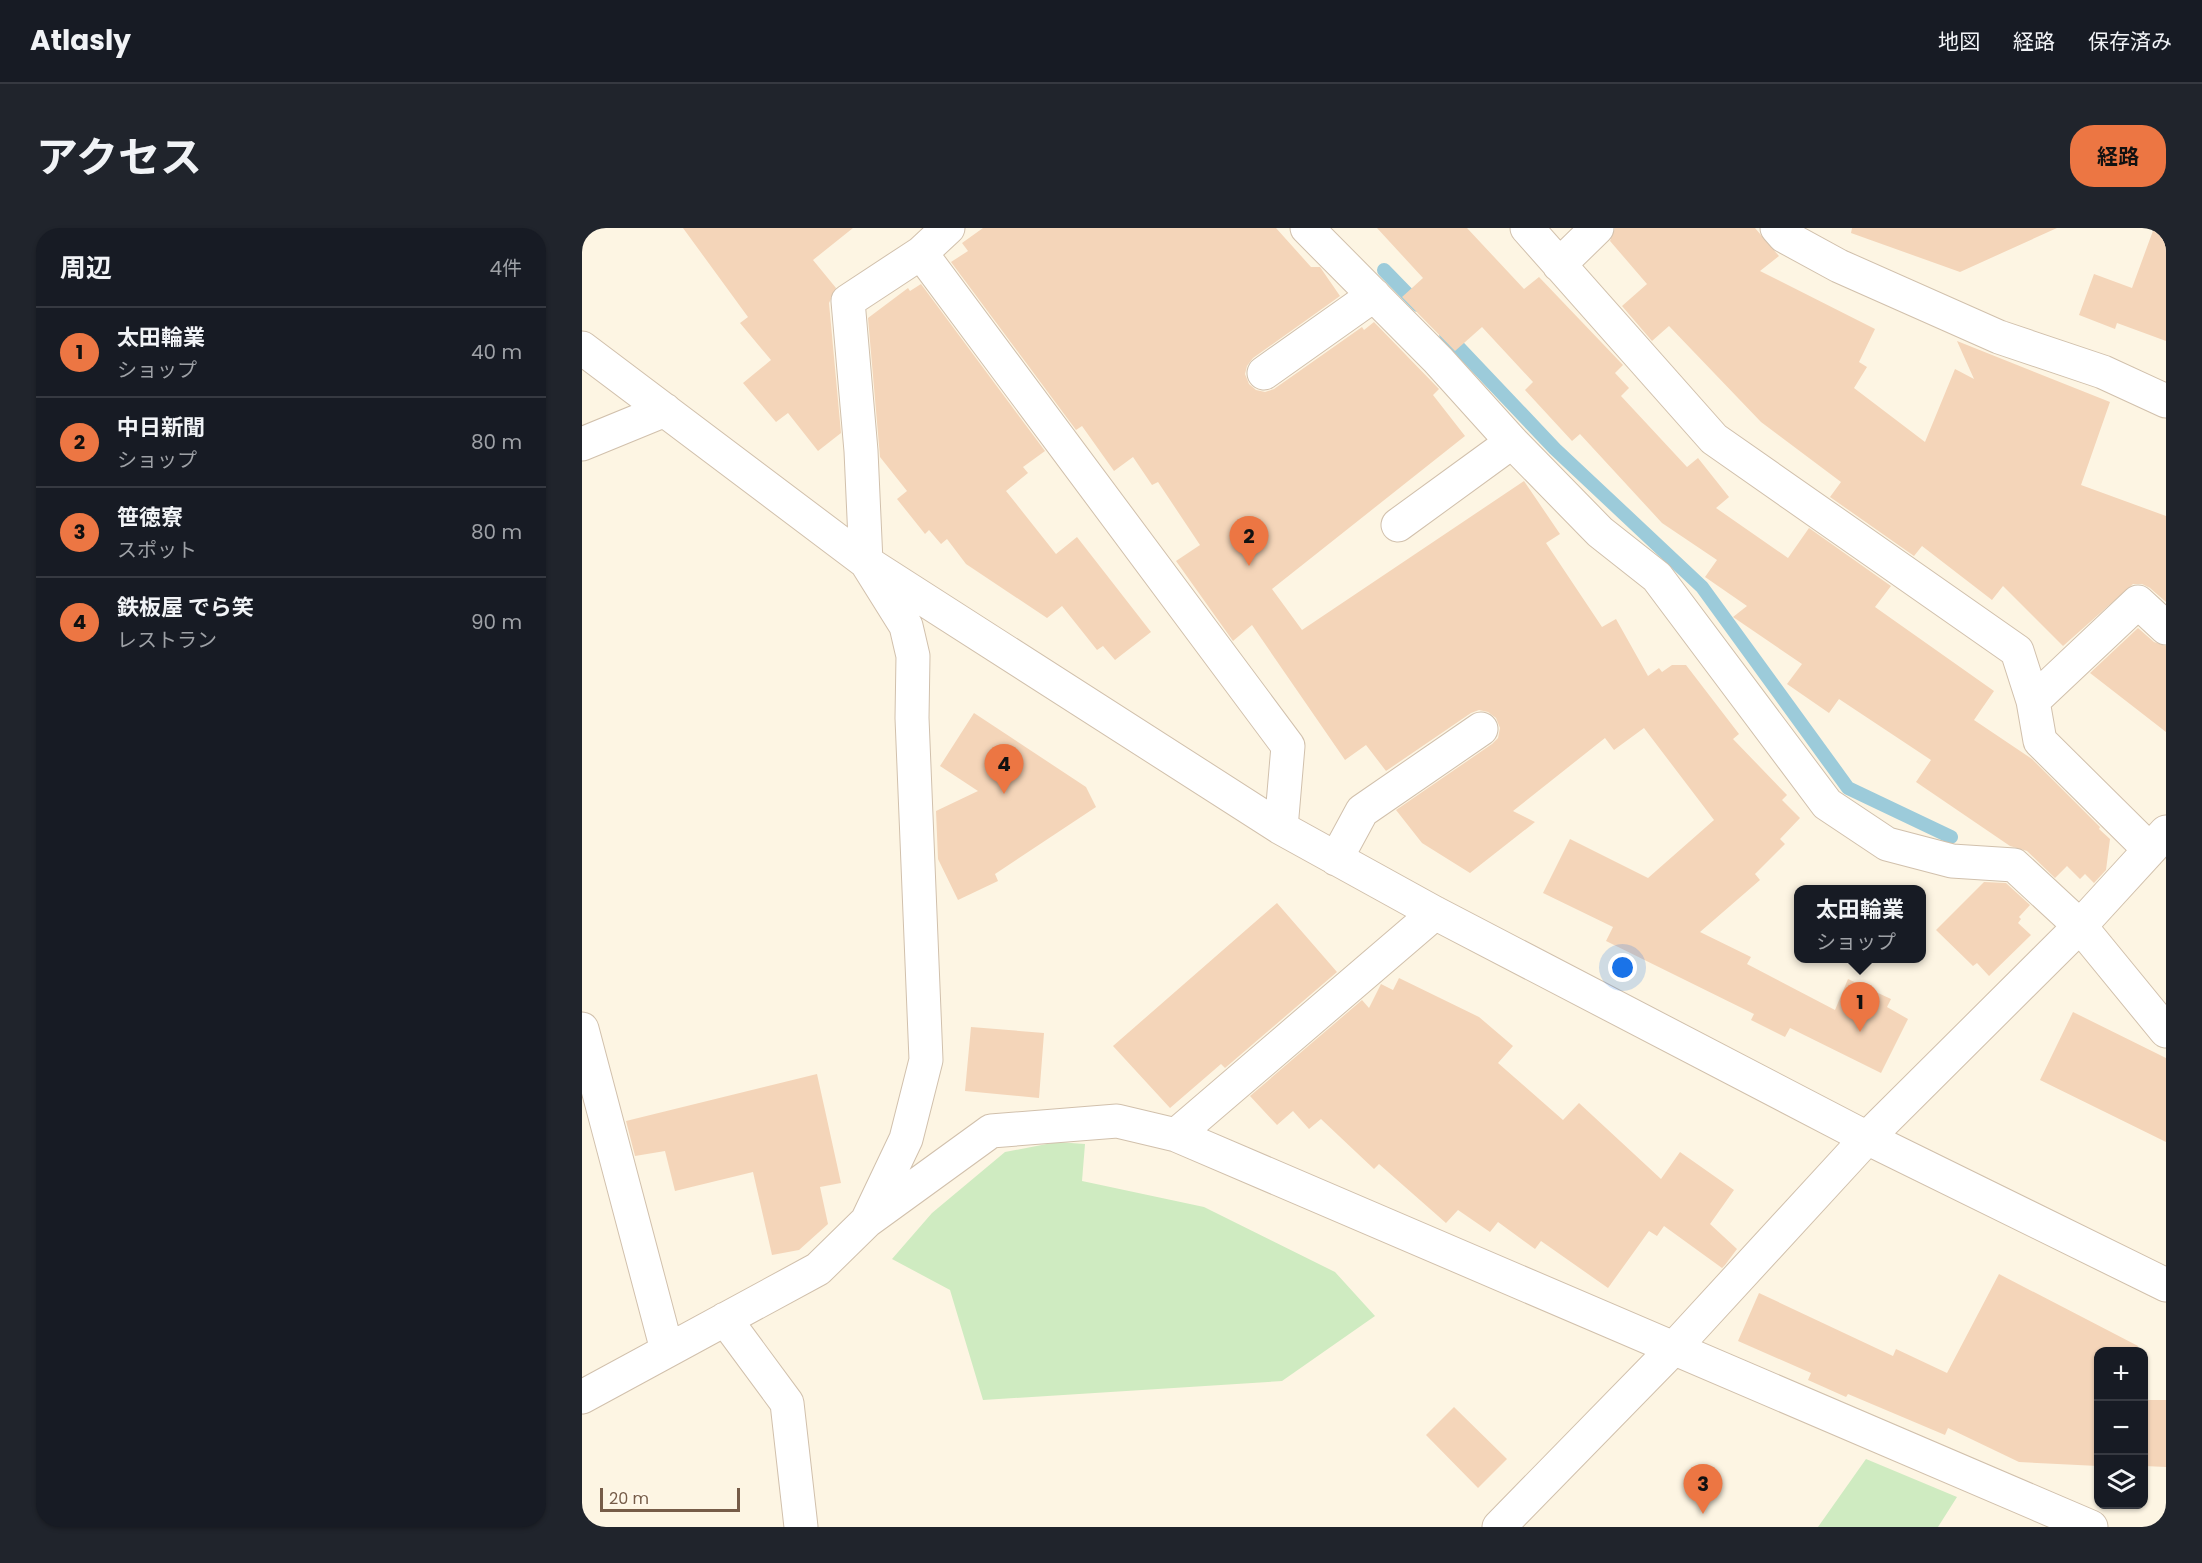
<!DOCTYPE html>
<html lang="ja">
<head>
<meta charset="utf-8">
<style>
	:root { --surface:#171b24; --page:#20242c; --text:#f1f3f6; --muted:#9ea1a6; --line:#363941; --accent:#ec7643 }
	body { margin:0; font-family:Poppins,"Noto Sans JP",sans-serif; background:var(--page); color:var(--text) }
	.controls { position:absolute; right:18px; bottom:18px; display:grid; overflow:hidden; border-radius:12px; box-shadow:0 2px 4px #0004 }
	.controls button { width:54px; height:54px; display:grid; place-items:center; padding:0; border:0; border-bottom:2px solid var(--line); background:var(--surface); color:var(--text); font:30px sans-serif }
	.scale { position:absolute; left:18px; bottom:15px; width:140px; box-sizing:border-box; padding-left:6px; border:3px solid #765c48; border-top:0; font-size:16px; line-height:21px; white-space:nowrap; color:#765c48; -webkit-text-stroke:4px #fff8ea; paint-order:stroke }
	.you { position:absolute; left:1041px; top:740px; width:21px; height:21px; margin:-15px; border:4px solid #fff; border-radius:50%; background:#1a73e8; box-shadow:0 0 0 9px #1a73e833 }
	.badge { display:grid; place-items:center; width:39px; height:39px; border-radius:50%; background:var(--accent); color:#111; font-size:20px; font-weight:700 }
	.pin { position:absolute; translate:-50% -50px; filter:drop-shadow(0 2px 3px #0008) }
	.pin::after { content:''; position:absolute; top:32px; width:21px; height:18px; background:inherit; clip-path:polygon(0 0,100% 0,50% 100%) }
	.popup { position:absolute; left:1212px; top:657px; width:132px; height:78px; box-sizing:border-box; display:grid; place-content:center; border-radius:12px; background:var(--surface); filter:drop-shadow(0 2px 4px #0005); font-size:20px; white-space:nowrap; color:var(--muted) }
	.popup b { font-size:22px; color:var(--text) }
	.popup::after { content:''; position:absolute; left:50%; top:100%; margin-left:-12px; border:12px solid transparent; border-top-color:var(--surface) }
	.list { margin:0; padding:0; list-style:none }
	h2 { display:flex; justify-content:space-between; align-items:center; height:78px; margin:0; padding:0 24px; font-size:26px }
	h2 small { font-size:20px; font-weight:400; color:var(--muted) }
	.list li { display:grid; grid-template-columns:39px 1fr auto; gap:18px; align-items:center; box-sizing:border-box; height:90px; padding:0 24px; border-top:2px solid var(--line) }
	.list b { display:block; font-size:22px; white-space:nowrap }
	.list p { margin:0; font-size:20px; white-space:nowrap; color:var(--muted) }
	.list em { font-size:20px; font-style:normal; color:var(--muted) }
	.icon { flex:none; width:33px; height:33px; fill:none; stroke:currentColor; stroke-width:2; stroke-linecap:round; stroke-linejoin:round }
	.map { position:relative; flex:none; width:1584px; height:1299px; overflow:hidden; border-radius:24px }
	header { display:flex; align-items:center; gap:36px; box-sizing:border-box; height:84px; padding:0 30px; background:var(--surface); border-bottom:2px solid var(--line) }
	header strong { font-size:28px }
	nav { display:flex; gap:33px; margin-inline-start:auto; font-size:21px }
	.intro { display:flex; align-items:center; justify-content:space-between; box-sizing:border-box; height:144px; padding:0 36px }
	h1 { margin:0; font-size:42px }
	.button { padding:15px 27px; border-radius:24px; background:var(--accent); color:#111; font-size:21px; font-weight:700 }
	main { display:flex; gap:36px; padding:0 36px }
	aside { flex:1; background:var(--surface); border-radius:24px; box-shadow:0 2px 4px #0004 }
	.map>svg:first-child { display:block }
</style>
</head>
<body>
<header>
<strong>Atlasly</strong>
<nav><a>地図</a><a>経路</a><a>保存済み</a></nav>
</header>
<div class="intro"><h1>アクセス</h1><a class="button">経路</a></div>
<main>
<aside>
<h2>周辺<small>4件</small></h2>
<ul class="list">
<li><span class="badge">1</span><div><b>太田輪業</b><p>ショップ</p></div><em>40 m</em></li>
<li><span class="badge">2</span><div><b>中日新聞</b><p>ショップ</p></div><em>80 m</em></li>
<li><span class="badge">3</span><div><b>笹徳寮</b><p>スポット</p></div><em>80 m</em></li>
<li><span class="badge">4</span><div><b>鉄板屋 でら笑</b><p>レストラン</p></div><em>90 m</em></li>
</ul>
</aside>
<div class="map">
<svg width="1584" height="1299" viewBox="0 0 1584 1299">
	<rect width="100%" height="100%" fill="#fdf5e3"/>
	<path fill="#cfebc1" d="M 475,914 L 503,916 L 500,953 L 622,979 L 753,1044 L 793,1088 L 700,1153 L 401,1172 L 368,1062 L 310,1031 L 350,985 L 423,924 Z
		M 1284,1231 L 1375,1269 L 1356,1299 L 1236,1299 Z"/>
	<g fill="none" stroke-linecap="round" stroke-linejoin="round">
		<path stroke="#9ccbda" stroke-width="14" d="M 802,42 L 836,77
			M 864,106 L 973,221 L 1120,359 L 1266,560 L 1369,609"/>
	</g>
	<path fill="#f4d5b9" d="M 101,0 L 271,0 L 231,32 L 254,60 L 247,75 L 259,205 L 236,223 L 206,185 L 194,194 L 161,155 L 189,132 L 158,95 L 166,89 Z
		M 401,0 L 694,0 L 729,39 L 738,39 L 758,68 L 671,130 L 665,138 L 663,146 L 667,156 L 674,162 L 683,164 L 692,161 L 780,99 L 782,102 L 792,94 L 857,161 L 851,167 L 883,208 L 690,361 L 720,402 L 942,253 L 978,306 L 964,315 L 1020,399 L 1034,391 L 1066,448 L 1077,440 L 1080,444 L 1090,437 L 1104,437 L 1157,506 L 1151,511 L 1205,567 L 1200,572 L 1218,590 L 1198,611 L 1203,616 L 1173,646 L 1178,652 L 1118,704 L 1169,729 L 1165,736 L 1253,782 L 1266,751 L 1309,771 L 1305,779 L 1326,791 L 1299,845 L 1208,800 L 1203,809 L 1169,792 L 1172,786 L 1024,713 L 1031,699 L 961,665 L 988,611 L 1066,650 L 1132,592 L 1062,500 L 1032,522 L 1023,510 L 931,583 L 953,594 L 888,645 L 840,615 L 814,582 L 910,516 L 916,510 L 918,500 L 914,490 L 906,484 L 897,482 L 889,485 L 804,543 L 784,517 L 763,532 L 670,397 L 651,413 L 594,333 L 618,317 L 576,254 L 570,257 L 551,229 L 532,243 L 500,198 L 494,202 L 369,34 L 386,23 L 380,15 Z
		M 795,0 L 885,0 L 942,61 L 957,49 L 1041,137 L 1033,145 L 1047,160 L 1039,168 L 1105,239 L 1116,230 L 1147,269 L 1134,280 L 1206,330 L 1227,300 L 1309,358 L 1293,379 L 1412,463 L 1392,492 L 1450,531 L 1518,599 L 1517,601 L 1528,611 L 1524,642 L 1512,655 L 1503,646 L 1498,651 L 1485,638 L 1473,650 L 1445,623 L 1428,618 L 1334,554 L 1349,532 L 1257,471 L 1247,485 L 1205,456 L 1220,436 L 1151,389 L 1165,378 L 1123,349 L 1135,332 L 1080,295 L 998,206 L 990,213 L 943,162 L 951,154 L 900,99 L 873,123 L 820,69 L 841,50 Z
		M 1033,0 L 1173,0 L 1197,28 L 1178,43 L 1293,101 L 1277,134 L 1285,139 L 1272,160 L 1343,214 L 1373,141 L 1392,151 L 1375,113 L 1528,174 L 1499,257 L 1584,288 L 1584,374 L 1568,360 L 1560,356 L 1551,356 L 1481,418 L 1421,358 L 1410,372 L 1340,318 L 1332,328 L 1248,269 L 1259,254 L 1179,194 L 1087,98 L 1070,113 L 1040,78 L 1065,56 L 1028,13 Z
		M 1270,0 L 1475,0 L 1378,44 L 1269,5 Z
		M 1572,0 L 1584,0 L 1584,113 L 1535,95 L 1533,101 L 1497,87 L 1512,46 L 1550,60 Z
		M 339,56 L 463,223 L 441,239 L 446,245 L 424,263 L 474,326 L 495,309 L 569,404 L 533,432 L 521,418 L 515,422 L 480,378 L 465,390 L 384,336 L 365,311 L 359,316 L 347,302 L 343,306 L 315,271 L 325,263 L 298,229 L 286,90 L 326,60 L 328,63 Z
		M 1556,400 L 1572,414 L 1584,418 L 1584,504 L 1508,445 Z
		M 392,485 L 504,559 L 514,579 L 413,646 L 416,653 L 376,672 L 356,631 L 354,583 L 396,563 L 358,538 Z
		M 1402,654 L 1424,655 L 1448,677 L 1437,689 L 1439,691 L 1436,695 L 1449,707 L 1407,748 L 1395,735 L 1391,738 L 1354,702 Z
		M 695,675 L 755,744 L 643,840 L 639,836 L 588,880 L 531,818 Z
		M 817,750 L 897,789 L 931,818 L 916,835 L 981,892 L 997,875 L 1079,951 L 1098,924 L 1152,962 L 1128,996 L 1155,1021 L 1143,1037 L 1140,1040 L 1082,998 L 1075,1008 L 1067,1003 L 1026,1060 L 959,1013 L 953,1021 L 916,994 L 908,1004 L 876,982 L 864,995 L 797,936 L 792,941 L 739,891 L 727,901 L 711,883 L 695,897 L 668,868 L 780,772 L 787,780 L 799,756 L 811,762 Z
		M 1491,784 L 1584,830 L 1584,914 L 1458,852 Z
		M 389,799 L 462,805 L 457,870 L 383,863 Z
		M 235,846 L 259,955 L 238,959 L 246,996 L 217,1022 L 190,1027 L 171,944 L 93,963 L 83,923 L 53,928 L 44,893 Z
		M 1417,1046 L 1556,1118 L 1554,1124 L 1516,1124 L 1516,1238 L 1437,1234 L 1366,1200 L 1363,1207 L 1266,1166 L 1264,1169 L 1226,1152 L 1229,1145 L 1156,1113 L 1177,1065 L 1311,1128 L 1314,1121 L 1365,1145 Z
		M 1562,1172 L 1584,1172 L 1584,1239 L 1562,1238 Z
		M 872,1179 L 925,1231 L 896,1260 L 844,1207 Z"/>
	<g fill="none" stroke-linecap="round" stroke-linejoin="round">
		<g stroke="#d1c0ac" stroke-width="35">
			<path id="minor" d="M 725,0 L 856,132 L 930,214 L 1018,304 L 1075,349 L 1245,576 L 1305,616 L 1370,633 L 1432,637 L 1498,698 L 1584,803
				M 945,0 L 1132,211 L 1435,423 L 1451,473 L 1458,513 L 1567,621
				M 1195,0 L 1202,8 L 1257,38 L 1417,109 L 1521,144 L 1584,173
				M 339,25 L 706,518 L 699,600
				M 977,37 L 1015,0
				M 0,120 L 284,334 L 699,600 L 853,685 L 1285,910 L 1584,1057
				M 682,145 L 792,67
				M 0,216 L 83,182
				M 816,297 L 930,214
				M 1451,473 L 1556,374 L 1584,400
				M 754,631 L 780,583 L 899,501
				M 0,801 L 85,1122
				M 594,907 L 1509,1299
				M 285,993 L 324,911 L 344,832 L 330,490 L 331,428 L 324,398 L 284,334 L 279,223 L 266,73 L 339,25 L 366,0
				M 143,1091 L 205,1175 L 219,1299
				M 0,1169 L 236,1041 L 285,993 L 409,903 L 535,893 L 594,907 L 853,685
				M 917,1299 L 1091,1121 L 1285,910 L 1498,698 L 1584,604"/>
		</g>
		<use href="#minor" stroke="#fff" stroke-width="33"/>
	</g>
</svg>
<div class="controls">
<button>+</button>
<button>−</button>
<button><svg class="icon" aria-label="layers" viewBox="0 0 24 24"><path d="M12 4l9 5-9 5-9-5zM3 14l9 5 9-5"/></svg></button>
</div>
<div class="scale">20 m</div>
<div class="you"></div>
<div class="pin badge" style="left:1278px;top:804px">1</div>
<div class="popup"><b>太田輪業</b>ショップ</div>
<div class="pin badge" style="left:667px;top:338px">2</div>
<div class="pin badge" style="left:1121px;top:1286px">3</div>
<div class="pin badge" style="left:422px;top:566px">4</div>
</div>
</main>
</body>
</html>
